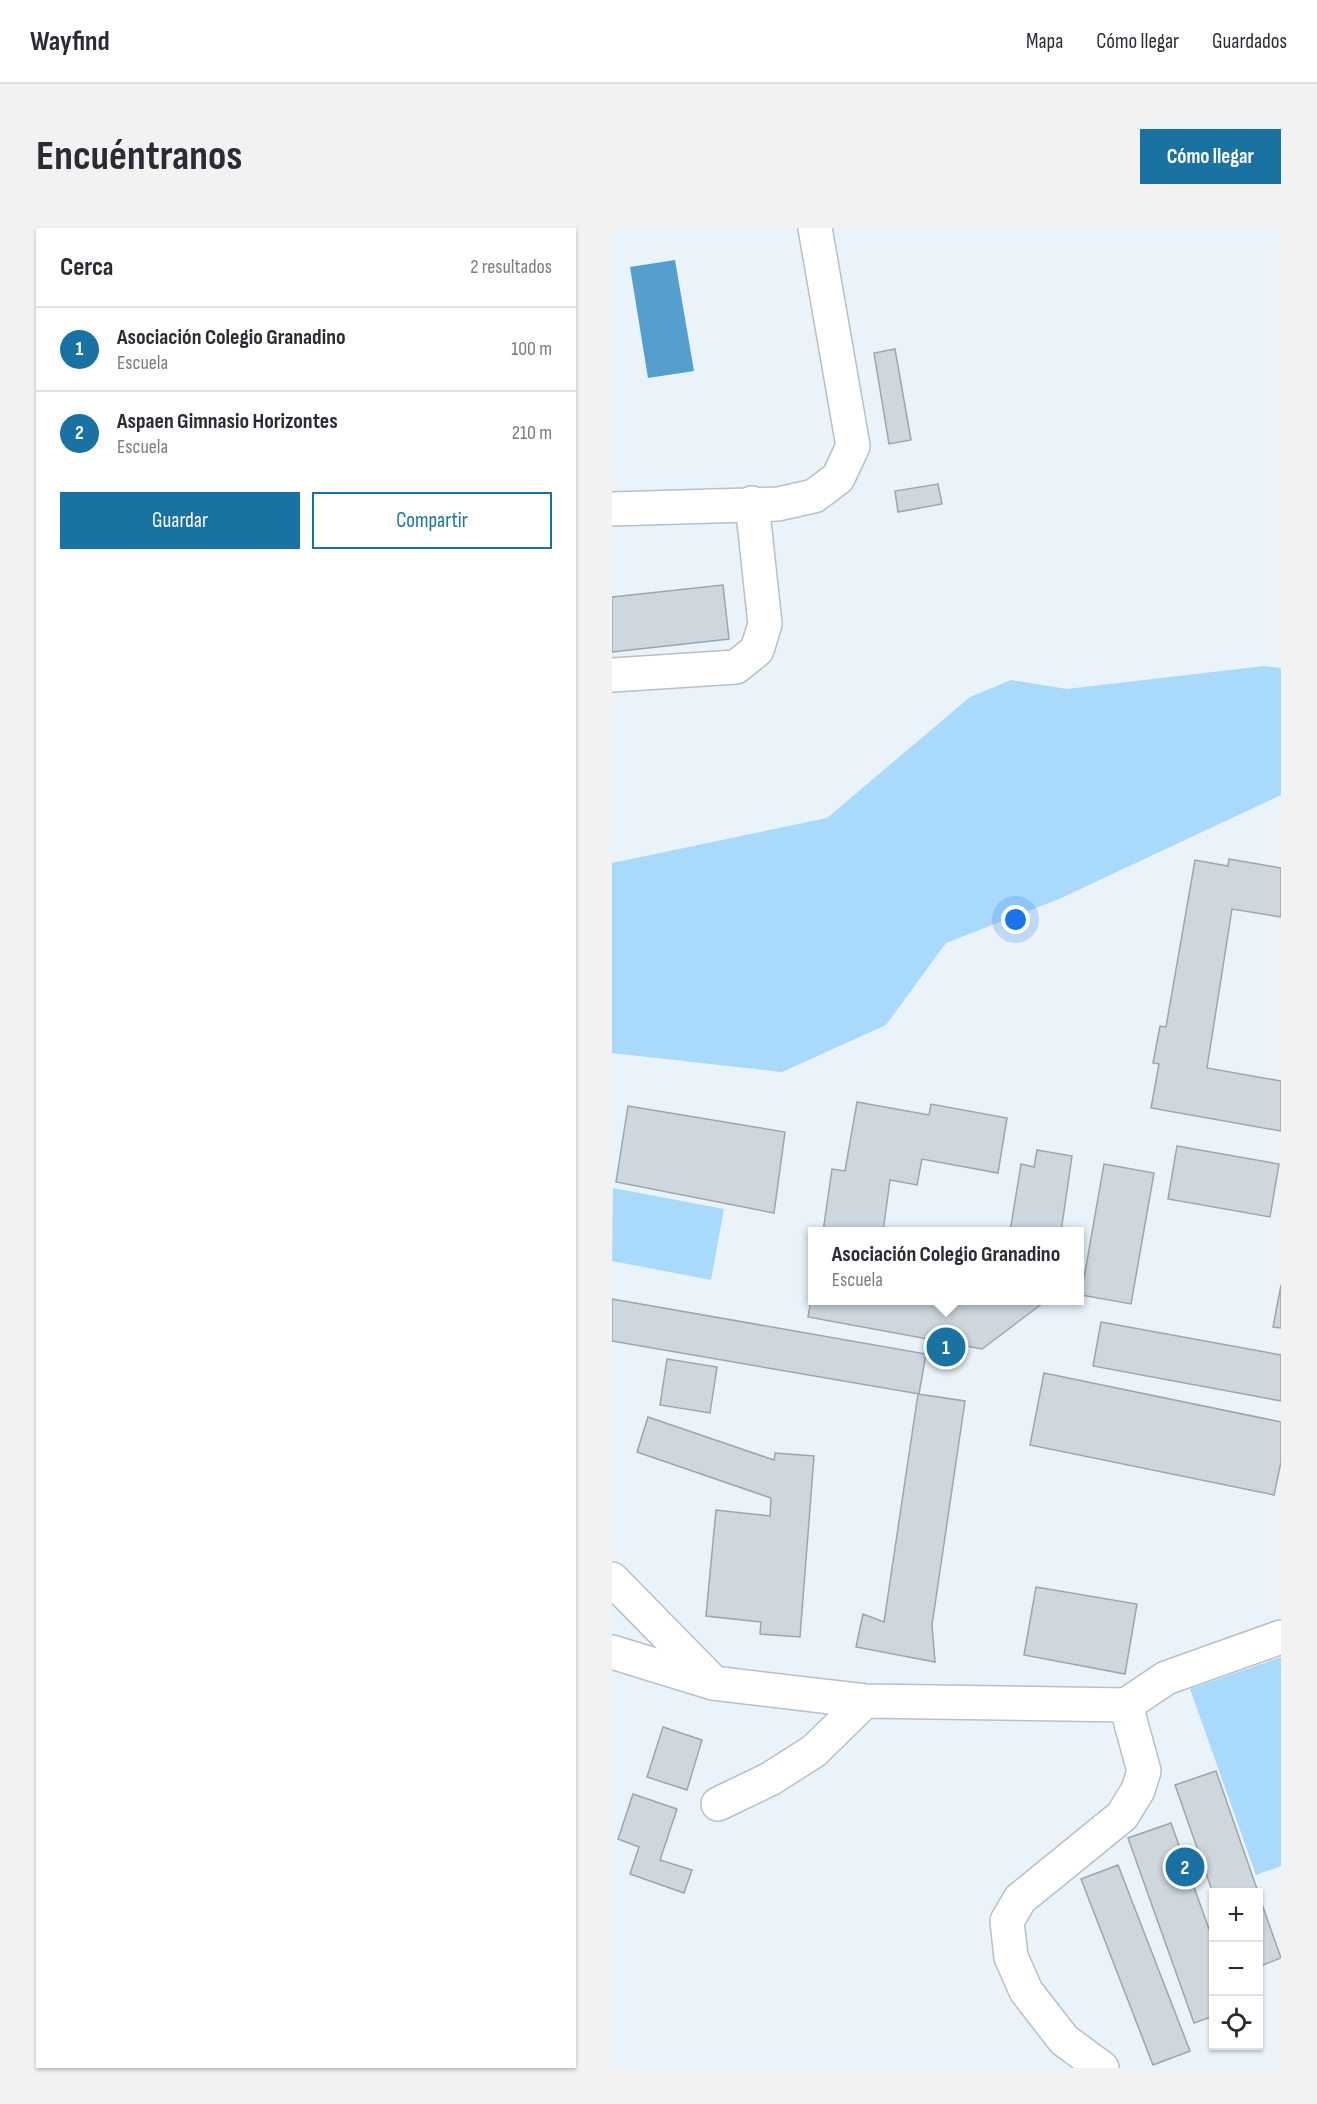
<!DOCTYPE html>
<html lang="es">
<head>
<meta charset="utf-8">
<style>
	:root { --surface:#fff; --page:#f2f2f3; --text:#2b2b33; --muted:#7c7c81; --line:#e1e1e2; --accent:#1972a1 }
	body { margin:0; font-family:"Sofia Sans Condensed",sans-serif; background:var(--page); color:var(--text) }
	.controls { position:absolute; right:18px; bottom:18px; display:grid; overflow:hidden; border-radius:0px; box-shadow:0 2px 4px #0004 }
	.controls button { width:54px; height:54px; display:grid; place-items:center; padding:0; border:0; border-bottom:2px solid var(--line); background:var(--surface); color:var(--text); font:30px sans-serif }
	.you { position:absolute; left:404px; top:692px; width:21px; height:21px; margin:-15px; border:4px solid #fff; border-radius:50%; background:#1a73e8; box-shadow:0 0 0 9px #1a73e833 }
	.badge { display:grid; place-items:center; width:39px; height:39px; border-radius:50%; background:var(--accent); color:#fff; font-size:20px; font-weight:700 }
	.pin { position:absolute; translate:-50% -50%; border:3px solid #fff; box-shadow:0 2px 6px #0006 }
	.popup { position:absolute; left:196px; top:999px; width:276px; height:78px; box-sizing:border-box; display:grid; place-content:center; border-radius:0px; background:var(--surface); filter:drop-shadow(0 2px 4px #0005); font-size:20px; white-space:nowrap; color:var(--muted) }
	.popup b { font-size:22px; color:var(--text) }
	.popup::after { content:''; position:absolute; left:50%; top:100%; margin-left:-12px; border:12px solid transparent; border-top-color:var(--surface) }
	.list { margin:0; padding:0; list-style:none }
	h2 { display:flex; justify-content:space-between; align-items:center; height:78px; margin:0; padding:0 24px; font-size:26px }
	h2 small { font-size:20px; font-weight:400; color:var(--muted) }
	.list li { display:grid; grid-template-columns:39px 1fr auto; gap:18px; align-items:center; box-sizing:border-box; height:84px; padding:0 24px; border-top:2px solid var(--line) }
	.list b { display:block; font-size:22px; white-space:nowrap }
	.list p { margin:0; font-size:20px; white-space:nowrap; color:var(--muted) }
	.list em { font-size:20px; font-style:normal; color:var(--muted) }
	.actions { display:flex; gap:12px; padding:18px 24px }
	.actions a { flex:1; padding:14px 0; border:2px solid var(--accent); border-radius:0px; text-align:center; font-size:21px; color:var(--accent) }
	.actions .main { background:var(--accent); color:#fff }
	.icon { flex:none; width:33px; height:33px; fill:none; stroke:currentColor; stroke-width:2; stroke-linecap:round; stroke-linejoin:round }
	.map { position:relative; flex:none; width:669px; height:1840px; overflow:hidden; border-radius:0px }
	header { display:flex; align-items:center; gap:36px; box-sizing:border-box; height:84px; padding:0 30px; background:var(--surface); border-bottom:2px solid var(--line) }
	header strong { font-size:28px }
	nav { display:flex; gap:33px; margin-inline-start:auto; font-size:21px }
	.intro { display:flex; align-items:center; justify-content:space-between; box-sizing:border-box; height:144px; padding:0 36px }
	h1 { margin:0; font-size:42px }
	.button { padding:15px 27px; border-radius:0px; background:var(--accent); color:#fff; font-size:21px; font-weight:700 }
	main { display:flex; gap:36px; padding:0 36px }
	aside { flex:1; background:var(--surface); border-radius:0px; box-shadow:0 2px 4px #0004 }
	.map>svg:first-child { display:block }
</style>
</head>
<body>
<header>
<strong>Wayfind</strong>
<nav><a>Mapa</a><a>Cómo llegar</a><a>Guardados</a></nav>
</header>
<div class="intro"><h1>Encuéntranos</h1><a class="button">Cómo llegar</a></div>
<main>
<aside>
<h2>Cerca<small>2 resultados</small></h2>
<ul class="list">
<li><span class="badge">1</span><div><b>Asociación Colegio Granadino</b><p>Escuela</p></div><em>100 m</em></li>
<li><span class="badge">2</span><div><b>Aspaen Gimnasio Horizontes</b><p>Escuela</p></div><em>210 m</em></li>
</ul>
<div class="actions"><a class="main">Guardar</a><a>Compartir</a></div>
</aside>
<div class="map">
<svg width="669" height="1840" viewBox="0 0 669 1840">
	<rect width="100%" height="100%" fill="#e9f3f9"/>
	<path fill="#a9dafc" d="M 652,438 L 669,440 L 669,567 L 447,671 L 334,715 L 274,797 L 170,844 L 0,825 L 0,635 L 215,590 L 358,469 L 399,452 L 455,461 Z
		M 1,960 L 112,981 L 99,1052 L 0,1033 Z
		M 669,1429 L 669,1638 L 644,1647 L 578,1461 Z"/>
	<path fill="#549fce" d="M 63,32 L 82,143 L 36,150 L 18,39 Z"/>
	<path fill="#ced7dd" stroke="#9da6ac" stroke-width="1.5" d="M 283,121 L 299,212 L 277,216 L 262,125 Z
		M 326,256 L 330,276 L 286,284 L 283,263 Z
		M 111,357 L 117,411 L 0,424 L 0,369 Z
		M 617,631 L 669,640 L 669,689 L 620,681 L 595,840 L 669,853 L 669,903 L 539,880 L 547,836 L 541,835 L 548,798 L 554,799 L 583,632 L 616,638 Z
		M 245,874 L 317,887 L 319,876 L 395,890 L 386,945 L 310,931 L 305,957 L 278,952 L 271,1004 L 211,1004 L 220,941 L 233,943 Z
		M 16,878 L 173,904 L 162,985 L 4,954 Z
		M 565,918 L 667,936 L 658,989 L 556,971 Z
		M 425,922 L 460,928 L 449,1004 L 398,1004 L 409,936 L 422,939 Z
		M 492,936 L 542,945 L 519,1076 L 469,1067 Z
		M 669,1057 L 669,1100 L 661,1099 Z
		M 200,1066 L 200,1072 L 435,1072 L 370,1121 L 196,1089 Z
		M 0,1071 L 314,1126 L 307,1166 L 0,1113 Z
		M 489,1094 L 669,1127 L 669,1173 L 481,1138 Z
		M 55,1131 L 105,1139 L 98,1185 L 48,1177 Z
		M 432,1145 L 669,1194 L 669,1234 L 662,1267 L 418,1217 Z
		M 306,1166 L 353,1173 L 320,1397 L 323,1434 L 244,1419 L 251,1386 L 272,1394 Z
		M 36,1189 L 162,1232 L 163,1225 L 202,1228 L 188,1409 L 148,1406 L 149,1394 L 94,1388 L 104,1282 L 158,1288 L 159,1270 L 25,1224 Z
		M 424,1359 L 525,1376 L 513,1446 L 412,1427 Z
		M 51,1499 L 90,1512 L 75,1562 L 35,1549 Z
		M 604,1543 L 646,1664 L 602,1664 L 602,1668 L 563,1557 Z
		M 21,1566 L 65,1581 L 48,1632 L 80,1642 L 72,1665 L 18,1646 L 27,1619 L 6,1611 Z
		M 559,1595 L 602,1715 L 602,1788 L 582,1795 L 516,1610 Z
		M 506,1637 L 578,1823 L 541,1837 L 469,1651 Z
		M 646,1665 L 669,1730 L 646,1739 Z"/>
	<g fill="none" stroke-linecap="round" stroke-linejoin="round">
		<g stroke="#b8c0c7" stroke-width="36">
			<path id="minor" d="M 0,281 L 166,276 L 202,268 L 226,250 L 241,218 L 203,0
				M 0,447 L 124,439 L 145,422 L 153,396 L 140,275
				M 0,1351 L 100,1453
				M 0,1424 L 101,1455 L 253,1473 L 514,1477 L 532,1543 L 526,1562 L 510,1588 L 408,1671 L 395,1693 L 399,1729 L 414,1763 L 452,1812 L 490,1840
				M 514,1477 L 554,1450 L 669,1409
				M 106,1576 L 158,1551 L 202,1523 L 253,1473"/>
		</g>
		<use href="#minor" stroke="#fff" stroke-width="33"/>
	</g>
</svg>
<div class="controls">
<button>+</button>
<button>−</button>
<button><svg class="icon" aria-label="locate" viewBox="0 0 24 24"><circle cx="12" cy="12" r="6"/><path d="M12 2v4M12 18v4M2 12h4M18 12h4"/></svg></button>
</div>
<div class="you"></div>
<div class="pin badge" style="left:334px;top:1119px">1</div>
<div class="popup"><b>Asociación Colegio Granadino</b>Escuela</div>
<div class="pin badge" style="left:573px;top:1639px">2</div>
</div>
</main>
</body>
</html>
